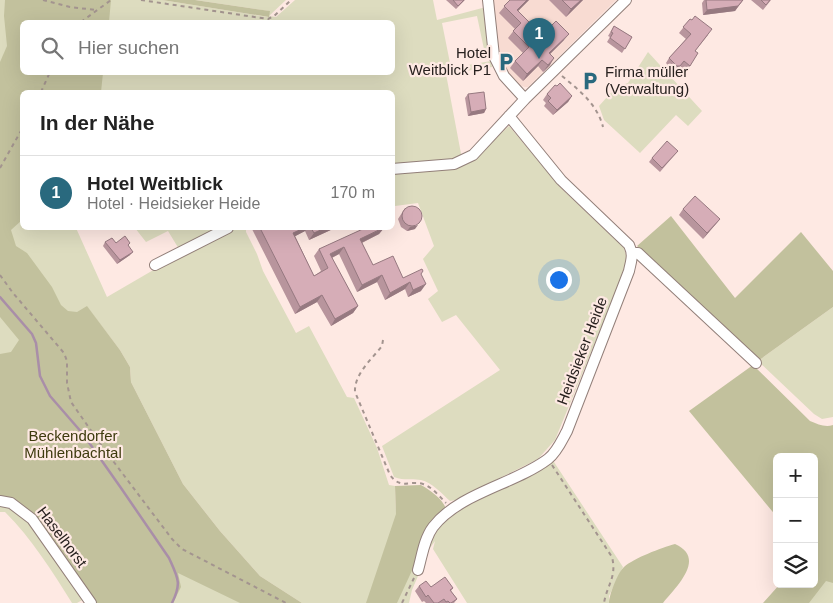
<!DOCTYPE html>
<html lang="de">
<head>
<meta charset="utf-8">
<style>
	:root { --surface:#fff; --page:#f2f2f2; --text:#222; --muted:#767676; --line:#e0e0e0; --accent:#29697e }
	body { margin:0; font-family:Arial,sans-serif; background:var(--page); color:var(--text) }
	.controls { position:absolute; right:15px; bottom:15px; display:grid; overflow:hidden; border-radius:8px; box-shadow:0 5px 20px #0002 }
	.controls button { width:45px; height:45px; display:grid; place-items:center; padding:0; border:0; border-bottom:1px solid var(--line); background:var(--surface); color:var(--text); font:25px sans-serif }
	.you { position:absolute; left:558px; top:279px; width:18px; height:18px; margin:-12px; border:4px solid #fff; border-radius:50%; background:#1a73e8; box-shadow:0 0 0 8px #1a73e833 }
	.badge { display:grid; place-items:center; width:32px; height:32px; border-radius:50%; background:var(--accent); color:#fff; font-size:16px; font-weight:700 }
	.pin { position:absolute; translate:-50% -41px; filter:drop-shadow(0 1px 2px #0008) }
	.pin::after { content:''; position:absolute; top:26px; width:18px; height:15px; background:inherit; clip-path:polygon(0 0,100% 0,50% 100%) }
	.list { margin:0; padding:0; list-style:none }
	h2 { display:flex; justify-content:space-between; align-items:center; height:65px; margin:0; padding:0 20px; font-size:21px }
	h2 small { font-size:16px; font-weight:400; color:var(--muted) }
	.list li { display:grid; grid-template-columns:32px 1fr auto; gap:15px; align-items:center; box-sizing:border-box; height:75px; padding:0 20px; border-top:1px solid var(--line) }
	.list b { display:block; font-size:19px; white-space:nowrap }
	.list p { margin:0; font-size:16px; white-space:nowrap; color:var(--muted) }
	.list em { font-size:16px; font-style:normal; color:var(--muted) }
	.icon { flex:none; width:28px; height:28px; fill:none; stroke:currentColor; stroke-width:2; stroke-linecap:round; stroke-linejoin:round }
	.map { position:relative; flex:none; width:833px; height:603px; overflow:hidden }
	.search { position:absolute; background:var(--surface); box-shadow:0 5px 20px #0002; left:20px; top:20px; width:375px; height:55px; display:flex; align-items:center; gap:12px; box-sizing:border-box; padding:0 18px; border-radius:8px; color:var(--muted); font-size:19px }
	.panel { position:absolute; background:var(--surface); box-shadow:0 5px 20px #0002; left:20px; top:90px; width:375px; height:140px; border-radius:8px }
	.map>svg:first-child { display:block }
</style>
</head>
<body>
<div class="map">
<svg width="833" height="603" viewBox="0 0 833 603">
	<rect width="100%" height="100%" fill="#fee9e3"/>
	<path fill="#f8dbd2" d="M 493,0 L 616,0 L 528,87 L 525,87 L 518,85 L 507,74 L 496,51 Z"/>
	<path fill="#dddcbf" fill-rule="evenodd" d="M 0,0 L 162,0 L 268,17 L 269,11 L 195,0 L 286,0 L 269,16 L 276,17 L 295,0 L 433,0 L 437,20 L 486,7 L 489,54 L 485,54 L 477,16 L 442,23 L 451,68 L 491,61 L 492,67 L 446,74 L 462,159 L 393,166 L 392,92 L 22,92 L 22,228 L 76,228 L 107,297 L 162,265 L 219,234 L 234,228 L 246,228 L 246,232 L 257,254 L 263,271 L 296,333 L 309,326 L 347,397 L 354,398 L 377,448 L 389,485 L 395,486 L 396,512 L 437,516 L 444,523 L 470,500 L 552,459 L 623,567 L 609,596 L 609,603 L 467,603 L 433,549 L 435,541 L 430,548 L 412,590 L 409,603 L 302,603 L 260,576 L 220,531 L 183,484 L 131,382 L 130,367 L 120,350 L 88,308 L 176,483 L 268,587 L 292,603 L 102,603 L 34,506 L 0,494 ZM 22,22 L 392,22 L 392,72 L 22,72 Z
		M 648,52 L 702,111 L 688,126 L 676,115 L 640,153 L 604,120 L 599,106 L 616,87 L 628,83 Z
		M 509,126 L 561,188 L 624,248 L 627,259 L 619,284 L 555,440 L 538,459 L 456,500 L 450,501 C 442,494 432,482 421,480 C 410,478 405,481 394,477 L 382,446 L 500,370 L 456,315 L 442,322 L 428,299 L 438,291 L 423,259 L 434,246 L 418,203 L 395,206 L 393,188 L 393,172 L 457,166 L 470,162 Z
		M 135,228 L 223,228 L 179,249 L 168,231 L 146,242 Z
		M 833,307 L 833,417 L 822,419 L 814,414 L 758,361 Z
		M 0,503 L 3,503 L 25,517 L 84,599 L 77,603 L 72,603 C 52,571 32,539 5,512 L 0,512 Z
		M 833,550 L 833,603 L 782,603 L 814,584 Z"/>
	<path fill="#c2c19d" d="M 5,0 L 111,0 L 109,22 L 22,22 L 22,72 L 103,73 L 101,92 L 22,92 L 22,220 L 11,230 L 16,246 L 27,253 L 52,287 L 61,305 L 68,311 L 77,312 L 87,306 L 120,350 L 130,367 L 131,382 L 183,484 L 220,531 L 260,576 L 302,603 L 240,603 L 178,573 L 181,587 L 173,603 L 95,603 L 42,528 L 24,506 L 17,501 L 0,496 L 0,354 L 11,352 L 19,340 L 0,317 L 0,62 L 7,46 L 4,16 Z
		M 162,0 L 195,0 L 270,11 L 269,17 Z
		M 671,216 L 735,298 L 801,232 L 833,271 L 833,307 L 758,361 L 637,246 Z
		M 753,365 L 810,421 C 818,424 825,428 833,425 L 833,583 L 826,581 L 809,603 L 763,603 L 780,584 L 814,584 L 814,457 L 777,457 L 777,517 L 689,411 Z
		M 421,485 C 430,490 443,499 446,509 L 415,564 L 397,603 L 366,603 L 396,514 L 395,486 Z
		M 675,544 C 707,558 676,587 663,603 L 609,603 C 609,595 618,572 624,567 C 634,558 661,548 675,544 Z"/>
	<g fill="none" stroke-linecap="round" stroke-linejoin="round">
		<path stroke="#a98ea8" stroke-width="2.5" d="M 0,297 L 32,334 L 36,343 L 40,376 L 50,396 L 83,434 L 121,488 L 169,558 C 178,578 182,583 172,603"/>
		<g stroke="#927f79" stroke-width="12">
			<path id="minor" d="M 488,0 L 494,56 L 504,76 L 525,99
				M 392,169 L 454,164 L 473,155 L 525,99 L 626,0
				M 633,253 L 638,253 L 756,363
				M 155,265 L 228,228
				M 0,501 L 11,503 L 32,519 L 91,603
				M 418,570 C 422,556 424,539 433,527 C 459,493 515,484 548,459 C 557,452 562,440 567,431 L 629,271 C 631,261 634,255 629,245 L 561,180 L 509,116"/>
		</g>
		<path stroke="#a3948f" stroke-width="2" stroke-dasharray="4 4" stroke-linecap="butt" d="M 43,0 L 70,7 L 96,10
			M 141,0 L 268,19 L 274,16 L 291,0
			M 81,22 L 111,0
			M 562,76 C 580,91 597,104 603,127
			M 41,92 L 50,72
			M 0,168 L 22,129
			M 0,275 L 13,293 L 64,353 L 67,361 L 67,383 L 71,402 L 104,449 L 172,539 L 182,549 L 286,603
			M 383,340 L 382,346 C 372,359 354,374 355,392 L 390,475 C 401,490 409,480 423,484 C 432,487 439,496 446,503
			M 552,465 L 612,557 C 617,577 607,585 604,603
			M 402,603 L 414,578"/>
		<use href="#minor" stroke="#fff" stroke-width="10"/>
	</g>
	<path fill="#b8959d" d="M 446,0 L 465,0 L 456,9 Z
		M 510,0 L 529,0 L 518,11 L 542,35 L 564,40 L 550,54 L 550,65 L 543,72 L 538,66 L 523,81 L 510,68 L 515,61 L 523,53 L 508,38 L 515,29 L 499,13 Z
		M 549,0 L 583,0 L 566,17 Z
		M 704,0 L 743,0 L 735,11 L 703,15 L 702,3 Z
		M 751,0 L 771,0 L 763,10 Z
		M 690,19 L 708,35 L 695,51 L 690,66 L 686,71 L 680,66 L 676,71 L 673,72 L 666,63 L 669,58 L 686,39 L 679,33 Z
		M 614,26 L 632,37 L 622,53 L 607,42 L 610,37 L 608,36 Z
		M 468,94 L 486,109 L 484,113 L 468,116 L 465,98 Z
		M 547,94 L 572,96 L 568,102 L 553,115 L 544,106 L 546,103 L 543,100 Z
		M 678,151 L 660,172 L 649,162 L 652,158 Z
		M 405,208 L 415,229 L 407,231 L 401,227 L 398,219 Z
		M 683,209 L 720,219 L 715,225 L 703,239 L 679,215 Z
		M 253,228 L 335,228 L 309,240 L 305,231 L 295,236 L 314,276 L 321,271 L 314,256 L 319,249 L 384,228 L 379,234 L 362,243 L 373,265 L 403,278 L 421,275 L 421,291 L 408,297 L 405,289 L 385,300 L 377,282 L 357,292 L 339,254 L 332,258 L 358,306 L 353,313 L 331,326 L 317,302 L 295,314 L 252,229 Z
		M 105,242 L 116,243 L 129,246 L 130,255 L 117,264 L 103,246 Z
		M 419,586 L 453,588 L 451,591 L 457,599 L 454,603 L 426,603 L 424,601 L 422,602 L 415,591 Z"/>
	<path fill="#967980" d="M 527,0 L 529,0 L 513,16 L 517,10 Z
		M 581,0 L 583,0 L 566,17 L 571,9 Z
		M 743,0 L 735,11 L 703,15 L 707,10 Z
		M 569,34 L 564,40 L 544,60 L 549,53 Z
		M 554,58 L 550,65 L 543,72 L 548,65 Z
		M 542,60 L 538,66 L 523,81 L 527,74 Z
		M 684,61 L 676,71 L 673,72 L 677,66 Z
		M 572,96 L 568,102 L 553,115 L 557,110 Z
		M 486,109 L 484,113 L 468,116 L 471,112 Z
		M 720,219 L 715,225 L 703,239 L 707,233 Z
		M 418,225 L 415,229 L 407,231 L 410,227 Z
		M 304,228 L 308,228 L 305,231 L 288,240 L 293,233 Z
		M 325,228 L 335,228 L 309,240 L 314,233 Z
		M 384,228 L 379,234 L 355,246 L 360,239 Z
		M 344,247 L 339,254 L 325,261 L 330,254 Z
		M 133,252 L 130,255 L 117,264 L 120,260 Z
		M 382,275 L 377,282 L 357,292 L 362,285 Z
		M 410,282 L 405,289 L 385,300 L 390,293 Z
		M 426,284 L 421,291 L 408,297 L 413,290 Z
		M 322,295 L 317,302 L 295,314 L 300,307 Z
		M 358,306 L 353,313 L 331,326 L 335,319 Z"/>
	<path fill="#d6adb7" stroke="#967980" d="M 453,0 L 464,0 L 458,6 Z
		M 510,0 L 527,0 L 517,10 L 542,35 L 556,21 L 569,34 L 549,53 L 554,58 L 548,65 L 542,60 L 527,74 L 515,61 L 529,47 L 513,31 L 521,23 L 504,6 Z
		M 562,0 L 581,0 L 571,9 Z
		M 706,0 L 743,0 L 738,6 L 707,10 Z
		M 761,0 L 770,0 L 766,5 Z
		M 695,16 L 712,29 L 695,51 L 698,53 L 690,66 L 684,61 L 680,66 L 677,66 L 669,58 L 691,34 L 683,27 L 690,19 L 692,20 Z
		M 614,26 L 632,37 L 625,49 L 610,38 L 613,33 L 611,32 Z
		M 560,83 L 572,96 L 557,110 L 548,101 L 551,98 L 547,94 L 555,85 L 557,86 Z
		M 484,92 L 486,109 L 471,112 L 468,94 Z
		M 667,141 L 678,151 L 662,168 L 652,158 Z
		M 695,196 L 720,219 L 707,233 L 683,209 Z
		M402 216a10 10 0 1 1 20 0a10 10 0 1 1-20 0Z
		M 260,228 L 304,228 L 293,233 L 314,276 L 328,268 L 319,249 L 365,228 L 383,228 L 360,239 L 373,265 L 393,256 L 403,278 L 422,269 L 423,271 L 421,274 L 426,284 L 413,290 L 410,282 L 390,293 L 382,275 L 362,285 L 344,247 L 330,254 L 358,306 L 335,319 L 322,295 L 300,307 Z
		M 311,228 L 325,228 L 314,233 Z
		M 125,236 L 130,243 L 128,245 L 133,252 L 120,260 L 105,242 L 112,238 L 116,243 Z
		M 445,577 L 453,588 L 450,590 L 457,599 L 451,603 L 450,603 L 448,601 L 446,602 L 444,599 L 438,603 L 434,603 L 428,595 L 426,597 L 419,586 L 426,581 L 431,587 Z"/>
	<defs>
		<g id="parking-bare" transform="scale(1.5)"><path d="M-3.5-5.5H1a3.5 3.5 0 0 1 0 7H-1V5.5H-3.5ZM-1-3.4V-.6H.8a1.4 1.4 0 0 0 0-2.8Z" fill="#29697e" stroke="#fee9e3" stroke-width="2.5" paint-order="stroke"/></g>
	</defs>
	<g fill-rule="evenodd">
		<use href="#parking-bare" x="506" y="62"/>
		<use href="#parking-bare" x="590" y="81"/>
	</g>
	<g text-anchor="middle" stroke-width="4.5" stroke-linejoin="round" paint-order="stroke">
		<g font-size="15" fill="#28211f" stroke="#fee9e3" text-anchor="end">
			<text x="491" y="58">Hotel<tspan x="491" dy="17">Weitblick P1</tspan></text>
			<text x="605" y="77" text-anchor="start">Firma müller<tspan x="605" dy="17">(Verwaltung)</tspan></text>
		</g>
		<g font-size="15" fill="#28211f" stroke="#fee9e3">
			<text transform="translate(582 351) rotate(-69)" y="5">Heidsieker Heide</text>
			<text transform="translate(62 537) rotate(53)" y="5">Haselhorst</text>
		</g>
		<g font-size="15" fill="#3e3b0e" stroke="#fee9e3">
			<text x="73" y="441">Beckendorfer<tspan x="73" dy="17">Mühlenbachtal</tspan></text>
		</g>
	</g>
</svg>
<div class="controls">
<button>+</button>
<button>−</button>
<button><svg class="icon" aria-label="layers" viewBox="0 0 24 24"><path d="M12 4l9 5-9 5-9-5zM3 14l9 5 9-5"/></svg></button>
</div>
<div class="you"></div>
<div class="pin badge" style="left:539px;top:59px">1</div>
<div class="search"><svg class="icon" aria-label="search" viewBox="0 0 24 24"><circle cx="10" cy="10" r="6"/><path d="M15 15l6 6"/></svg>Hier suchen</div>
<section class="panel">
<h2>In der Nähe<small></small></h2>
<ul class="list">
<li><span class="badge">1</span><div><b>Hotel Weitblick</b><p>Hotel · Heidsieker Heide</p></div><em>170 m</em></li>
</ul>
</section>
</div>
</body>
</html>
